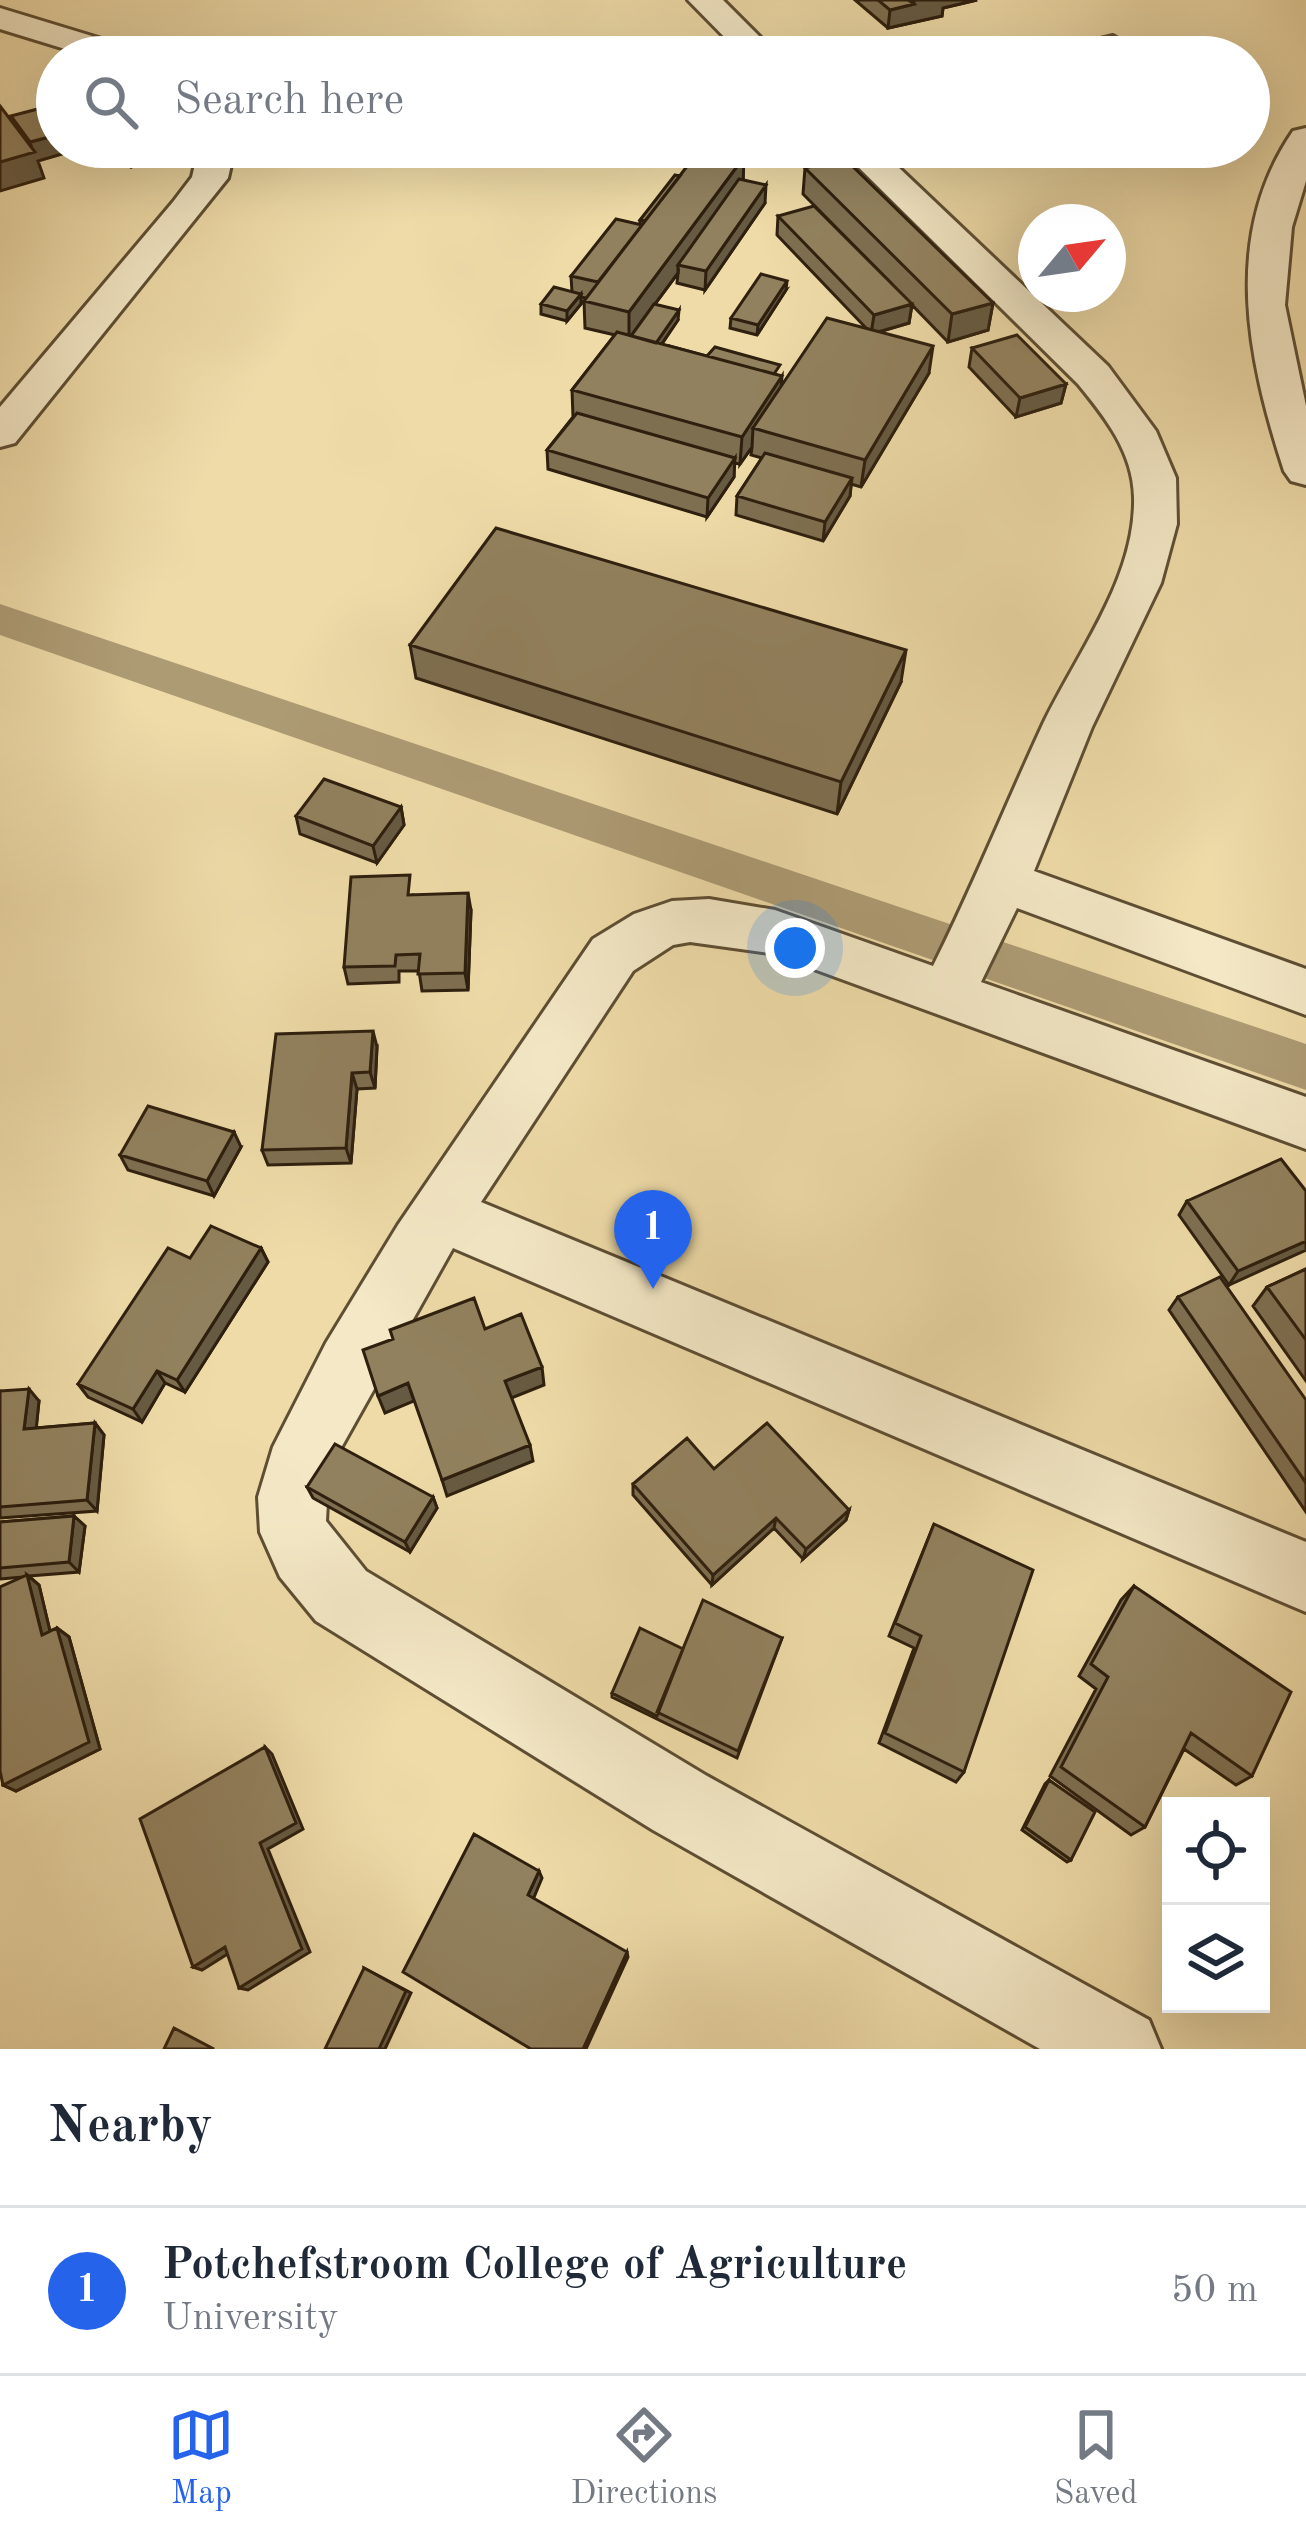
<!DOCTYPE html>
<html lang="en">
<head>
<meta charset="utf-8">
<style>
	:root { --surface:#fff; --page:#f2f2f3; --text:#1f2937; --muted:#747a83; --line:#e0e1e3; --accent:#2563eb }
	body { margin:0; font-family:"Old Standard TT",serif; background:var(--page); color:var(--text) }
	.controls { position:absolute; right:36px; bottom:36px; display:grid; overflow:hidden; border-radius:0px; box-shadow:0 12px 48px #0002 }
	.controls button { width:108px; height:108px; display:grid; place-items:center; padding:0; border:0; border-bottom:3px solid var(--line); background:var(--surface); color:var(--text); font:60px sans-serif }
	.compass { position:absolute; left:1018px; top:204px; width:108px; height:108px; border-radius:50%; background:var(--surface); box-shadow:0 12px 48px #0002; rotate:61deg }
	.you { position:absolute; left:795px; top:948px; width:42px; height:42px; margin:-30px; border:9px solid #fff; border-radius:50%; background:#1a73e8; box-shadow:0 0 0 18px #1a73e833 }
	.badge { display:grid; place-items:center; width:78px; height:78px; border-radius:50%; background:var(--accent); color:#fff; font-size:39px; font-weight:700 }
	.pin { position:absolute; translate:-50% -99px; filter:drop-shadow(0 3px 6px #0008) }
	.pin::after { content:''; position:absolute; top:63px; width:42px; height:36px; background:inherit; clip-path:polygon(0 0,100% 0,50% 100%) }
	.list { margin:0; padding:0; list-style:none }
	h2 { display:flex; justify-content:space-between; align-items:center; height:156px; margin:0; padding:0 48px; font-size:51px }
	h2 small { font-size:39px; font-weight:400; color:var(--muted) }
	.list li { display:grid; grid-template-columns:78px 1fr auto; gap:36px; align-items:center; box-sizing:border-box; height:168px; padding:0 48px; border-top:3px solid var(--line) }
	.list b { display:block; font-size:45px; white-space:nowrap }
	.list p { margin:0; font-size:39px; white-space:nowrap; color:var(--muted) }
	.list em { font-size:39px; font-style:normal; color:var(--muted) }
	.icon { flex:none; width:66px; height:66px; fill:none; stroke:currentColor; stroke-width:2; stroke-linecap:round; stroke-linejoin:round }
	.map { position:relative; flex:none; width:1306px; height:2049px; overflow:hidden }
	.search { position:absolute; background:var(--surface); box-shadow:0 12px 48px #0002; left:36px; right:36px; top:36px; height:132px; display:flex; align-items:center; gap:30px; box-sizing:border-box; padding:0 42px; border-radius:66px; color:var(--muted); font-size:45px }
	.sheet { height:324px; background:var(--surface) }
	nav { display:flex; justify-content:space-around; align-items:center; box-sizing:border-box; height:168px; border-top:3px solid var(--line); background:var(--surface); font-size:33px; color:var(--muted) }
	nav a { display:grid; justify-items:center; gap:6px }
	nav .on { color:var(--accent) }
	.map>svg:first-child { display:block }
</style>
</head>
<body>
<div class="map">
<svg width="1306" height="2049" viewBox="0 0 1306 2049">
	<rect width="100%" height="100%" fill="#eedba8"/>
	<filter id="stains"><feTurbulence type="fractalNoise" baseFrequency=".00167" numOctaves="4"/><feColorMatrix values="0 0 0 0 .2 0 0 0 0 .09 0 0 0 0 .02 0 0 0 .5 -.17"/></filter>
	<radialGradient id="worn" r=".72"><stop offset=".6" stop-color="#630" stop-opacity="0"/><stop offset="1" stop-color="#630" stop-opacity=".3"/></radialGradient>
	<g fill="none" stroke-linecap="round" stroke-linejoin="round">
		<path fill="#ad9b74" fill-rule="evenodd" d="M 0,604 L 1306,1044 L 1306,1090 L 0,635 Z"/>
		<g stroke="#5e4e34" stroke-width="6">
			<path id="minor" d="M 688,0 L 723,0 L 780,57 L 744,57 Z
				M 0,8 L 138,50 L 143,57 L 91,57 L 0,29 Z
				M 1113,36 L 1130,46 L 1125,53 L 1049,57 L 1054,50 Z
				M 1306,128 L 1306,181 L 1292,227 L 1285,305 L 1306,406 L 1306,485 L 1291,481 L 1284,471 C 1248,360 1221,236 1293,131 Z
				M 199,147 L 235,147 L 228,178 L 15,443 L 0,447 L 0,407 L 173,202 L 192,177 Z
				M 838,147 L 877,147 L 1108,366 L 1156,431 L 1176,478 L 1177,524 L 1161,583 L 1092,727 L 1034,871 L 1306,969 L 1306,1015 L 1017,908 L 981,982 L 1306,1097 L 1306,1149 L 770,953 L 690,942 L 673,945 L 633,971 L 481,1202 L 1306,1542 L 1306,1612 L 453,1248 L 337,1455 L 328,1484 L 326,1521 L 366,1571 L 707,1776 L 1149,2020 L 1161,2049 L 1040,2049 L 653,1830 L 316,1621 L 280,1577 L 260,1532 L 258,1497 L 273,1447 L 326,1343 L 398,1225 L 593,939 L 634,914 L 672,901 L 709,899 L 775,910 L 933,966 C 973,886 1006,804 1043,724 C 1077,653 1136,578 1134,497 C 1133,452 1105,417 1078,384 Z"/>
		</g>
		<use href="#minor" fill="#f4e8c6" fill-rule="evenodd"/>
	</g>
	<path fill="#7e6f51" stroke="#2e1f0e" stroke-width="3" d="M 855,0 L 977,0 L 943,8 L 942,16 L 888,28 Z
		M 115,147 L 180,147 L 182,153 L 131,167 Z
		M 744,157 L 743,179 L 765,203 L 705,290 L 677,283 L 678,273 L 655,304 L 678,320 L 662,344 L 779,376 L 781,386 L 866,328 L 777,235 L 778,216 L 892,284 L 803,194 L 805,168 L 993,303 L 988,330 L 948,342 L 912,305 L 909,323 L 879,332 L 929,373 L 861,487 L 851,484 L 850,496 L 823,541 L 736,515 L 737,496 L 762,458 L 751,455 L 752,447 L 740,464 L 734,463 L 734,477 L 707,517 L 548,469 L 547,450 L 573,417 L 572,390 L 615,335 L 585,328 L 584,301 L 586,298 L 581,297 L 581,304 L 567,321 L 541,314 L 541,304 L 572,292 L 571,276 L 640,225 L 640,220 L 680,176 Z
		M 786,290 L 757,335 L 730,328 L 731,318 Z
		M 972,348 L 1066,384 L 1061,403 L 1016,417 L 969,367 Z
		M 410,645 L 901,682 L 837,814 L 416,678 Z
		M 401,807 L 404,825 L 377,863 L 300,834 L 296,816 Z
		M 413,895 L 471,910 L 468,990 L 422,991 L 419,971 L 399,971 L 399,982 L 348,984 L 344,967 Z
		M 377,1047 L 375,1088 L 357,1089 L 351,1163 L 268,1165 L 262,1150 Z
		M 241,1147 L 214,1196 L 128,1170 L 120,1155 Z
		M 1306,1191 L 1229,1285 L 1179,1215 L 1187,1201 Z
		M 261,1248 L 268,1262 L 185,1392 L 165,1383 L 142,1422 L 88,1397 L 78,1384 Z
		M 1306,1269 L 1306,1381 L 1253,1306 L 1267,1287 Z
		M 1178,1297 L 1306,1400 L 1306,1512 L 1169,1310 Z
		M 0,1391 L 39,1401 L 36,1428 L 95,1423 L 104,1435 L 97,1511 L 0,1518 Z
		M 714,1469 L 849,1510 L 846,1520 L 803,1559 L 774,1528 L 712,1585 L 633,1495 L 633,1484 Z
		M 307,1487 L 433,1497 L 437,1508 L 410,1552 L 313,1498 Z
		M 74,1516 L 85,1526 L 79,1572 L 29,1576 L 39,1585 L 50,1631 L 57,1628 L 69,1637 L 100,1749 L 16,1791 L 3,1785 L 24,1577 L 0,1579 L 0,1522 Z
		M 934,1524 L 964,1772 L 956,1782 L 879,1743 L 914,1648 L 889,1636 Z
		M 1134,1586 L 1252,1776 L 1236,1785 L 1184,1749 L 1145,1827 L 1131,1835 L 1050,1776 L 1096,1689 L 1079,1676 L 1121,1600 Z
		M 782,1638 L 737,1758 L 612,1697 L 612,1693 L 683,1649 Z
		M 1049,1780 L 1071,1860 L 1067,1862 L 1022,1830 L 1045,1784 Z"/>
	<path fill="#665a42" stroke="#2e1f0e" stroke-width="3" d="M 914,0 L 977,0 L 943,8 L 942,16 L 888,28 L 890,10 L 914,4 Z
		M 57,135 L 57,147 L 86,147 L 38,161 L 44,178 L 0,191 L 0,162 L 33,152 L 30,142 Z
		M 131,147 L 180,147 L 182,153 L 131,167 L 126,149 Z
		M 744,157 L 743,184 L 678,265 L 678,273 L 629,339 L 629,312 Z
		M 766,185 L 765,203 L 705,290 L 706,271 Z
		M 787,281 L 786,290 L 757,335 L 758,325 Z
		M 581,294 L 581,304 L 567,321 L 567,311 Z
		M 993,303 L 988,330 L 948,342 L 952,314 Z
		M 912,304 L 909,323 L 871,334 L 874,315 Z
		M 679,310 L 678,320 L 654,355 L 654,346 Z
		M 933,346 L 929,373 L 861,487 L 865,460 Z
		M 782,376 L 780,404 L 753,428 L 752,447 L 740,464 L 742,437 Z
		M 1066,384 L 1061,403 L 1016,417 L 1020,398 Z
		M 735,458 L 734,477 L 707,517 L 708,498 Z
		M 852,478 L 850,496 L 823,541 L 825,522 Z
		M 906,650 L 901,682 L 837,814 L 841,782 Z
		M 401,807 L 404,825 L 377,863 L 373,846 Z
		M 468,893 L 471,910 L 468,990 L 465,973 Z
		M 373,1031 L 377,1047 L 375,1088 L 370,1072 Z
		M 352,1073 L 357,1089 L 351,1163 L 346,1148 Z
		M 234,1132 L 241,1147 L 214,1196 L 207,1181 Z
		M 1306,1241 L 1306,1250 L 1229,1285 L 1238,1271 Z
		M 261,1248 L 268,1262 L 185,1392 L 177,1380 Z
		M 542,1367 L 544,1385 L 509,1399 L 505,1381 Z
		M 157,1371 L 165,1383 L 142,1422 L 133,1409 Z
		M 408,1383 L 414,1401 L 385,1413 L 378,1396 Z
		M 29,1389 L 39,1401 L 35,1441 L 24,1429 Z
		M 95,1423 L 104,1435 L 97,1511 L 87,1500 Z
		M 530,1445 L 533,1461 L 447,1496 L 442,1480 Z
		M 433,1497 L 437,1508 L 410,1552 L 405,1542 Z
		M 849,1510 L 846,1520 L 803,1559 L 806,1549 Z
		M 74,1516 L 85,1526 L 79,1572 L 69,1562 Z
		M 776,1518 L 774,1528 L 712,1585 L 713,1575 Z
		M 27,1575 L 39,1585 L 53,1644 L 42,1635 Z
		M 57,1628 L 69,1637 L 100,1749 L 16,1791 L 3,1785 Z
		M 265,1747 L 272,1754 L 303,1829 L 268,1849 L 310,1952 L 248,1990 L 239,1988 L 260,1843 Z
		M 539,1871 L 542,1878 L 532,1902 L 528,1895 Z
		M 225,1947 L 234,1950 L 202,1970 L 193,1967 Z
		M 627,1952 L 628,1957 L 586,2049 L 583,2049 Z
		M 364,1968 L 411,1993 L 385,2049 L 379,2049 Z"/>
	<path fill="#92815e" stroke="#2e1f0e" stroke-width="3" d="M 878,0 L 908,0 L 914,4 L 890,10 Z
		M 57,104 L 57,135 L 30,142 L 11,116 Z
		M 0,106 L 35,152 L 0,162 Z
		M 701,148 L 744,157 L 629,312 L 584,301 Z
		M 844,158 L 993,303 L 952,314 L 805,168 Z
		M 675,175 L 680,176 L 645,221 L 640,220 Z
		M 739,179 L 766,185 L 706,271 L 678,265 Z
		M 814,206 L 912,304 L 874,315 L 778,216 Z
		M 616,219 L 642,225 L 598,282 L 571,276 Z
		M 761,274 L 787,281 L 758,325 L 731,318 Z
		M 554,287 L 581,294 L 567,311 L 541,304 Z
		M 654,304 L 679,310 L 656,343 L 631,336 Z
		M 827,318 L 933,346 L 865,460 L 753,428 Z
		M 617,332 L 782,376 L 742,437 L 572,390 Z
		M 1017,335 L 1066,384 L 1020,398 L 972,348 Z
		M 715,347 L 780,365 L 774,374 L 707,356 Z
		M 577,413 L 735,458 L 708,498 L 547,450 Z
		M 765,453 L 852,478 L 825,522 L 737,496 Z
		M 496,528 L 906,650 L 841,782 L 410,645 Z
		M 324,779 L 401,807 L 373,846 L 296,816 Z
		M 410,875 L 408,895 L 468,893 L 465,973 L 418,974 L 420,954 L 396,955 L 395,966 L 344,967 L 351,877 Z
		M 373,1031 L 370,1072 L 352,1073 L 346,1148 L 262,1150 L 276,1034 Z
		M 148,1106 L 234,1132 L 207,1181 L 120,1155 Z
		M 1281,1159 L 1306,1191 L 1306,1241 L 1238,1271 L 1187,1201 Z
		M 211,1226 L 261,1248 L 177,1380 L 157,1371 L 133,1409 L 78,1384 L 168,1248 L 190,1258 Z
		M 1306,1269 L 1306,1340 L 1267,1287 Z
		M 1220,1277 L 1306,1400 L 1306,1483 L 1178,1297 Z
		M 474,1298 L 485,1329 L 521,1314 L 542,1367 L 505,1381 L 530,1445 L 442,1480 L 408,1383 L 378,1396 L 363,1350 L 393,1339 L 390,1330 Z
		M 29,1389 L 24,1429 L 95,1423 L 87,1500 L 0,1507 L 0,1391 Z
		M 767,1423 L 849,1510 L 806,1549 L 776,1518 L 713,1575 L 633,1484 L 687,1438 L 714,1469 Z
		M 335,1444 L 433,1497 L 405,1542 L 307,1487 Z
		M 74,1516 L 69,1562 L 0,1568 L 0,1522 Z
		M 934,1524 L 1033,1570 L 964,1772 L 885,1733 L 921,1636 L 895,1623 Z
		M 27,1575 L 42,1635 L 57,1628 L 89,1742 L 3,1785 L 0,1771 L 0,1587 Z
		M 1134,1586 L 1291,1692 L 1252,1776 L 1191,1733 L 1145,1827 L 1061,1767 L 1108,1677 L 1091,1664 Z
		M 703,1600 L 782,1638 L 738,1751 L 657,1712 Z
		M 640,1628 L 683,1649 L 657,1716 L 612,1693 Z
		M 265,1747 L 296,1823 L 260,1843 L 302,1949 L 239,1988 L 225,1947 L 193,1967 L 140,1819 Z
		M 1049,1780 L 1095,1812 L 1071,1860 L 1025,1827 Z
		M 474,1834 L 539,1871 L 528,1895 L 627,1952 L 583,2049 L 531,2049 L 403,1972 Z
		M 364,1968 L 406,1991 L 379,2049 L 325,2049 Z
		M 174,2028 L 214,2049 L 164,2049 Z"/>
	<rect width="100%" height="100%" filter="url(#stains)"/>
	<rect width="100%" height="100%" fill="url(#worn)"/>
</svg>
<div class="controls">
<button><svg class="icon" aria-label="locate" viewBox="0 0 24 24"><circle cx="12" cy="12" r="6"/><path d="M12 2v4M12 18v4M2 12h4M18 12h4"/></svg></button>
<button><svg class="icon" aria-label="layers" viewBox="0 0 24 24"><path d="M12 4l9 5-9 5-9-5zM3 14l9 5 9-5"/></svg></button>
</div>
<svg class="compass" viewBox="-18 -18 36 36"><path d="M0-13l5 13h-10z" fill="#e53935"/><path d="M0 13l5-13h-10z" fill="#747a83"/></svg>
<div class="you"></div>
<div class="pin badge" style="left:653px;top:1289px">1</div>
<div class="search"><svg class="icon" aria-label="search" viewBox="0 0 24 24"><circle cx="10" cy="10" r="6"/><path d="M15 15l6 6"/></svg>Search here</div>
</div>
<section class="sheet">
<h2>Nearby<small></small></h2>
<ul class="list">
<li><span class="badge">1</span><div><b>Potchefstroom College of Agriculture</b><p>University</p></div><em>50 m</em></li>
</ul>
</section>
<nav>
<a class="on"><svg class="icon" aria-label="map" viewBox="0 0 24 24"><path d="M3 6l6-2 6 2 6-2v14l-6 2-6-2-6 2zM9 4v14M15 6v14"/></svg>Map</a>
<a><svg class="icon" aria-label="directions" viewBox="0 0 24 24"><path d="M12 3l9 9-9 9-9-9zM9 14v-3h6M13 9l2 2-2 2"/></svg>Directions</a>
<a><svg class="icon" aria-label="saved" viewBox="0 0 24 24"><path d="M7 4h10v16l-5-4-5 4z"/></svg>Saved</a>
</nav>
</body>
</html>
